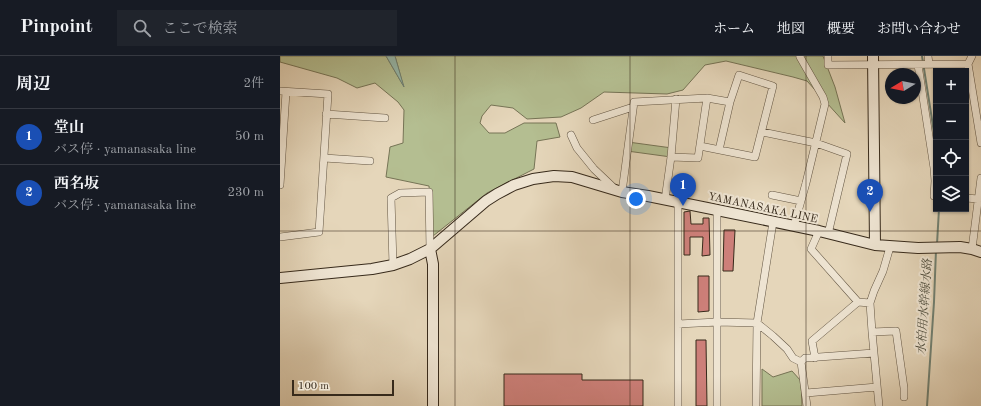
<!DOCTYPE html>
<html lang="ja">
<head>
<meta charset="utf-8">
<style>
	:root { --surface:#171b24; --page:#20242c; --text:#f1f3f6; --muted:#9ea1a6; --line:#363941; --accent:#1a73e8 }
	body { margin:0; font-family:"Old Standard TT","Noto Serif JP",serif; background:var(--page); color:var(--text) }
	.controls { position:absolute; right:12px; top:12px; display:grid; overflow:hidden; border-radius:0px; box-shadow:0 1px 3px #0004 }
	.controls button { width:36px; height:36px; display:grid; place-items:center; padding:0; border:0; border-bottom:1px solid var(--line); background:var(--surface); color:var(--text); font:20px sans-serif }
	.compass { position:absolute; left:605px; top:12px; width:36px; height:36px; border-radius:50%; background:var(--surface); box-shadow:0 1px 3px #0004; rotate:260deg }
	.scale { position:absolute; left:12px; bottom:10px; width:102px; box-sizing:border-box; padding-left:4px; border:2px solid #372a1b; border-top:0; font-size:11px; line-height:14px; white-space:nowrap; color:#372a1b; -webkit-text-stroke:3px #eee4d2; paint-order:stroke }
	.you { position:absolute; left:356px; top:143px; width:14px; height:14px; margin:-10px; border:3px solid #fff; border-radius:50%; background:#1a73e8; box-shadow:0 0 0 6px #1a73e833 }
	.badge { display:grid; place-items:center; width:26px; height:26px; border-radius:50%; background:var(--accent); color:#fff; font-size:13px; font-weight:700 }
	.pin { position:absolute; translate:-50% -33px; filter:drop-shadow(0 1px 2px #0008) }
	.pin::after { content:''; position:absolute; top:21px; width:14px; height:12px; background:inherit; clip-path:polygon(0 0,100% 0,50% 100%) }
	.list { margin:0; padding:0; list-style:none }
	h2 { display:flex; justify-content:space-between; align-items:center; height:52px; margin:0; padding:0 16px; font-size:17px }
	h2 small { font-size:13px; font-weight:400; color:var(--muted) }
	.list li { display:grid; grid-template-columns:26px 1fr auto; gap:12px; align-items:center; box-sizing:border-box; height:56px; padding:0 16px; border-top:1px solid var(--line) }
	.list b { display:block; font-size:15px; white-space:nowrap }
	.list p { margin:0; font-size:13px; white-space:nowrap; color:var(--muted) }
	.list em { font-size:13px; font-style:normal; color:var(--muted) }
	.icon { flex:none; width:22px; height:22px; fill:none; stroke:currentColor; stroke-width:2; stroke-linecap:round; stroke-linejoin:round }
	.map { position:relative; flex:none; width:701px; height:350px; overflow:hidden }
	header { display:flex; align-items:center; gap:24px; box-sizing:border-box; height:56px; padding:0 20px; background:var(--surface); border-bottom:1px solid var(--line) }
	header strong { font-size:19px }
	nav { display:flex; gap:22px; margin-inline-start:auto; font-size:14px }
	.search { width:280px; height:36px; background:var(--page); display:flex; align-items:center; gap:10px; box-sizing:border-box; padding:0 14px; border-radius:0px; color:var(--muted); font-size:15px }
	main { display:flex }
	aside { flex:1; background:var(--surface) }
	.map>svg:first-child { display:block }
</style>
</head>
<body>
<header>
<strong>Pinpoint</strong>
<div class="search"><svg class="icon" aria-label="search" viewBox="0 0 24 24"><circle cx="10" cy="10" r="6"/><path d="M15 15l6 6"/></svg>ここで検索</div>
<nav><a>ホーム</a><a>地図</a><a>概要</a><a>お問い合わせ</a></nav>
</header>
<main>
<aside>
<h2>周辺<small>2件</small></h2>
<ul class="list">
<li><span class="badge" style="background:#1a4fb4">1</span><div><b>堂山</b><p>バス停 · yamanasaka line</p></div><em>50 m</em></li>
<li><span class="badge" style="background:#1a4fb4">2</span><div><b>西名坂</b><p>バス停 · yamanasaka line</p></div><em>230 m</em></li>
</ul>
</aside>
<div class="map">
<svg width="701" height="350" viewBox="0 0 701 350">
	<rect width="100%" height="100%" fill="#e5d6ba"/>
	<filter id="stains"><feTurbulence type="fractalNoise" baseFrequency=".005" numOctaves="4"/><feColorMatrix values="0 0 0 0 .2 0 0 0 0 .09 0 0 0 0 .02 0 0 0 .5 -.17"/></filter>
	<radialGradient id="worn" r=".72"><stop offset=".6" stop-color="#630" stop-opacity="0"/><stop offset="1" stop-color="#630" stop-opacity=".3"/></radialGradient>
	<path fill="#b4be91" stroke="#767456" d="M 0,0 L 106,0 L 123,29 L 115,0 L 543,0 L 555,31 L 565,67 L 527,25 L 513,21 L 446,5 L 425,9 L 403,34 L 387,38 L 324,36 L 301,52 L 281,61 L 247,63 L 233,52 L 211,49 L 202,60 L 200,67 L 209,77 L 225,77 L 244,67 L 276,67 L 280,81 L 257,85 L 254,113 L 207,137 L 153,180 L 149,130 L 106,121 L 110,91 L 123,87 L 124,54 L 118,46 L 95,27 L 77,32 L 57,22 L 0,6 Z
		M 348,86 L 392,92 L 391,101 L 347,95 Z
		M 482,313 L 493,321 L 512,315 L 521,325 L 522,350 L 482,350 Z"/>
	<path fill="#96b9ac" stroke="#708072" d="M 106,0 L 115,0 L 124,31 Z"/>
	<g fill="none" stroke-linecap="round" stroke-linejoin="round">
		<path stroke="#708072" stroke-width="2" d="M 642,0 L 656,89
			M 657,188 L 659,153
			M 647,350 L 654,246 L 656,194"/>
	</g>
	<path fill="#cd7f79" stroke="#372a1b" d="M 410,155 L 411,168 L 423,168 L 423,162 L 429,162 L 430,199 L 422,200 L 423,181 L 410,181 L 410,199 L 404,199 L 404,156 Z
		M 444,174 L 455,174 L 453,215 L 443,215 Z
		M 418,220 L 429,220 L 429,255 L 418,256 Z
		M 416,284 L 426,284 L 427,350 L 416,350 Z
		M 224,318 L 302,318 L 302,324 L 363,324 L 363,350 L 224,350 Z"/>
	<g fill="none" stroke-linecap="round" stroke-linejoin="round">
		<g stroke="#625543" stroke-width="8">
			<path id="street" d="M 548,0 L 548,9 L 688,8
				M 648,0 L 649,8
				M 692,0 L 688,8 L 701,87
				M 638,9 L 654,112 L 655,125 L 654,140 L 656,140
				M 0,35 L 48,38 L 39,176 L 0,181
				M 46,58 L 105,62
				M 313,64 L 353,51
				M 482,76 L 536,87 L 567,98 L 548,178
				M 291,79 L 297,92 L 314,113 L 334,132
				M 420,90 L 475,101 L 493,30 L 459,19 L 450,46 L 439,94
				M 391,101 L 418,102 L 427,42
				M 44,102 L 90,105
				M 0,129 L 6,36
				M 342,136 L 354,46 L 427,42 L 450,46
				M 492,139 L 521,145
				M 686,142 L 698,143
				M 385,144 L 391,101 L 396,43
				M 437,154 L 437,350
				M 514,170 L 526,127 L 545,48 L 543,41 L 520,1
				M 539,175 L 531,193 L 578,246
				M 692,193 L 701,122
				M 113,209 L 111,142 L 120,137 L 149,136 L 150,193
				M 398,268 L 438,266 L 477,267 L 493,280 L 507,293 L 513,302 L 521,306
				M 592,276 L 616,275 L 624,332 L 624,341
				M 535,302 L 532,285 L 578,246 L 590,247
				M 526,337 L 597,331
				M 398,350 L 398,147
				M 476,350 L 477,267 L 493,166
				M 527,350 L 521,306 L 525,302 L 594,297
				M 599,350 L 592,276 L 590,247 L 594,235 L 603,215 L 610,191"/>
		</g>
		<g stroke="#372a1b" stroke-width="12">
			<path id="secondary" d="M 593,0 L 595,189
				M 150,193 L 153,208 L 153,350
				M 0,222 L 92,213 L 113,209 L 130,203 L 150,193 L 206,145 L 217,138 L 234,129 L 253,123 L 274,120 L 292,121 L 342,136 L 368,140 L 437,154 L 539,175 L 595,189 L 638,192 L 680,191 L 692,193 L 701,196"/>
		</g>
		<use href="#street" stroke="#eee4d2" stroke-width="7"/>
		<use href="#secondary" stroke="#eee4d2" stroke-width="10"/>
	</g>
	<path fill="none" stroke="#372a1b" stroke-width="1" stroke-opacity="0.55" d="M 175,0 L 175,350M 350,0 L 350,350M 526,0 L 526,350M 0,175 L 701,175"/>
	<g text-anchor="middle" stroke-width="4" stroke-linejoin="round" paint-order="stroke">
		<g font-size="11" fill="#372a1b" stroke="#eee4d2">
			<text transform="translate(483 151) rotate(12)" y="4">YAMANASAKA LINE</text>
		</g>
		<g font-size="12" font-style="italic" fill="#4f4e3f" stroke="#eee4d2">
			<text transform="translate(644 251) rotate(-86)" y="4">水柏用水幹線水路</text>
		</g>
	</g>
	<rect width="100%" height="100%" filter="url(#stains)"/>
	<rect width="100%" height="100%" fill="url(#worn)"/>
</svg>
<div class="controls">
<button>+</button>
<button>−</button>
<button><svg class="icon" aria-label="locate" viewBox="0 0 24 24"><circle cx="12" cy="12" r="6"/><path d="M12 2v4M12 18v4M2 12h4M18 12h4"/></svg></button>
<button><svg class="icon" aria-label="layers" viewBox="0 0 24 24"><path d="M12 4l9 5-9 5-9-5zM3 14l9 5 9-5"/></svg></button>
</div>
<svg class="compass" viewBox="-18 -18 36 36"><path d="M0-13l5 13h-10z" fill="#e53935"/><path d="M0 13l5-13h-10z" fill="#9ea1a6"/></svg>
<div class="scale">100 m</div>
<div class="you"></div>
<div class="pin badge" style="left:403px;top:150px;background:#1a4fb4">1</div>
<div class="pin badge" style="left:590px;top:156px;background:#1a4fb4">2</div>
</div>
</main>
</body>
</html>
